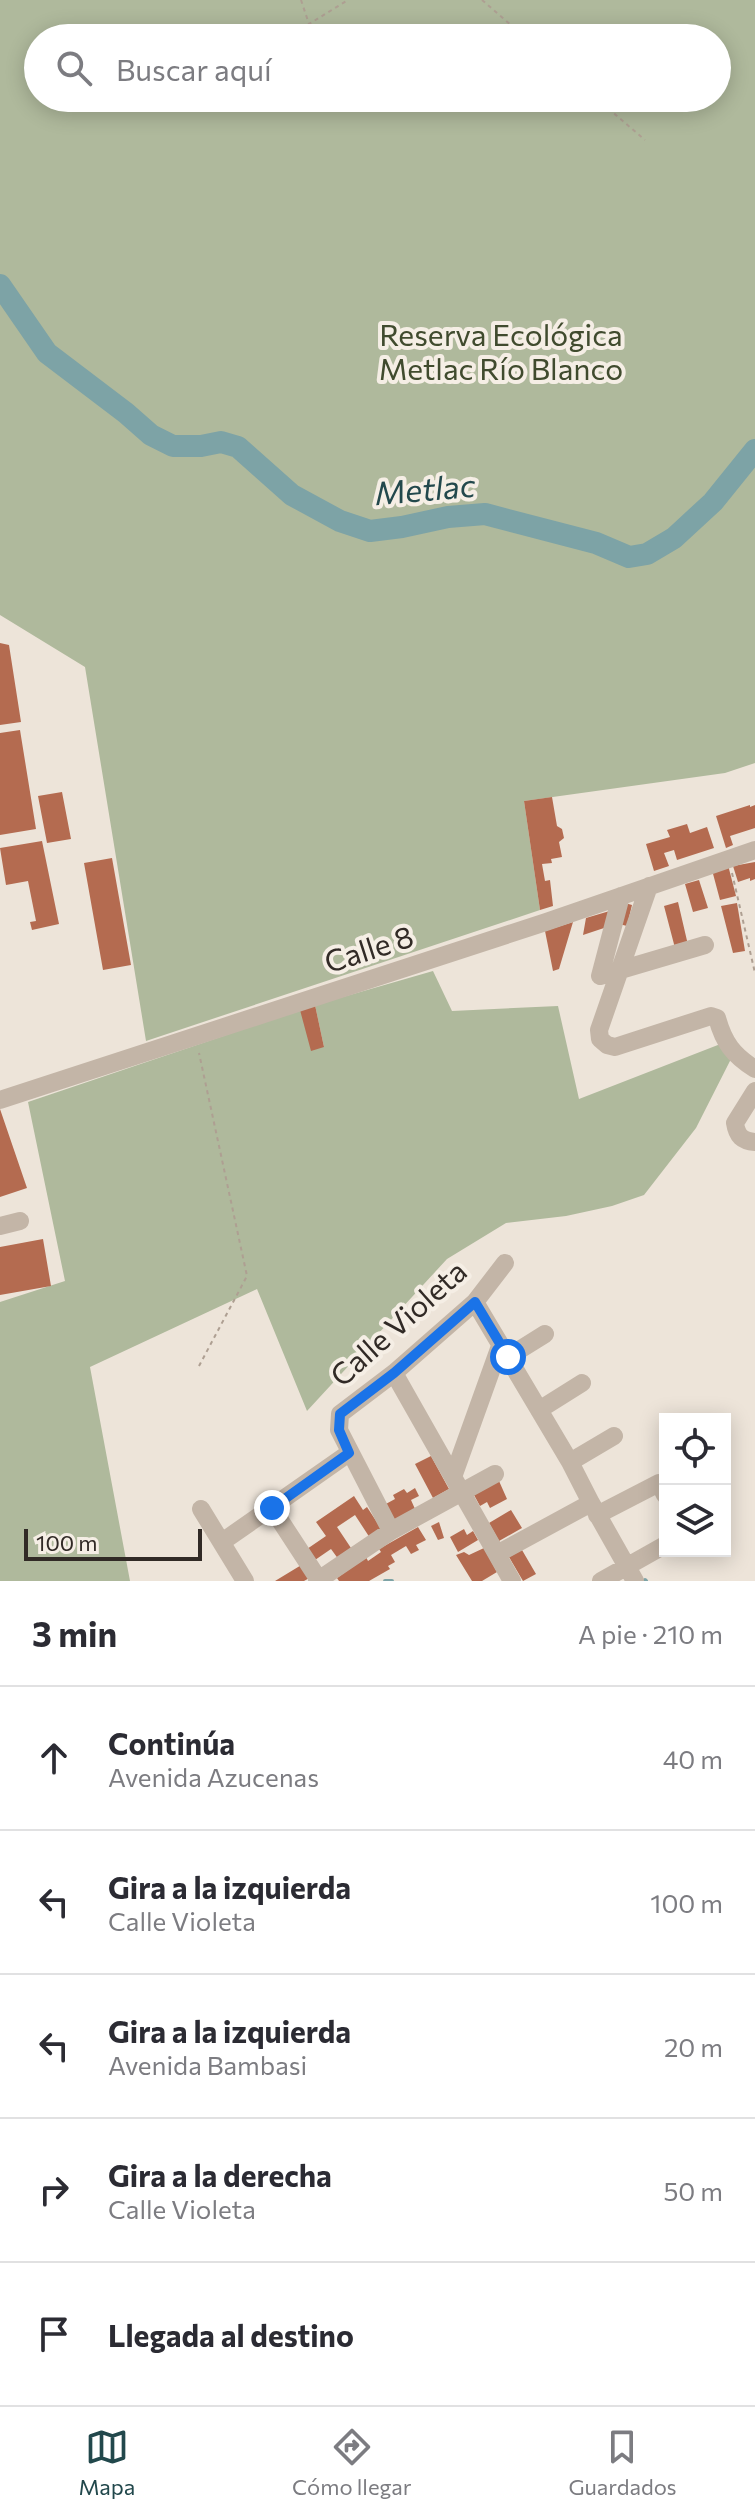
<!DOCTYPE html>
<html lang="es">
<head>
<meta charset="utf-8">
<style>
	:root { --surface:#fff; --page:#f7f7f7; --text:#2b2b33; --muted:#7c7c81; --line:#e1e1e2; --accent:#22484c }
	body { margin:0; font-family:Commissioner,sans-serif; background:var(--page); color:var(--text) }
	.controls { position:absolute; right:24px; bottom:24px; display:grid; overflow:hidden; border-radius:0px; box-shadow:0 4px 20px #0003 }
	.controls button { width:72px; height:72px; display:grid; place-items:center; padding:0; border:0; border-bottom:2px solid var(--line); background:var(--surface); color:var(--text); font:40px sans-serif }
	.scale { position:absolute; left:24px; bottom:20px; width:178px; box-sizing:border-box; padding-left:8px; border:4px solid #312a26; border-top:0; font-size:22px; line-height:28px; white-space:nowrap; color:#312a26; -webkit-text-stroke:6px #f5eee5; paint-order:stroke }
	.stop { position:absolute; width:24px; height:24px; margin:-18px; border:6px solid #1a73e8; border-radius:50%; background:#fff }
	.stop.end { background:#1a73e8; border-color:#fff; box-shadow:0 2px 8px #0008 }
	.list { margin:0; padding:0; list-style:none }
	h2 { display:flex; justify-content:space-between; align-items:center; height:104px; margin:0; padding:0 32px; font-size:34px }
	h2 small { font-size:26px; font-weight:400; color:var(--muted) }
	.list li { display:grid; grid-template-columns:52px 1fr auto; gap:24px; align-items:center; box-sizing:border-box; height:144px; padding:0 32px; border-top:2px solid var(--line) }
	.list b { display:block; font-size:30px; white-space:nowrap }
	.list p { margin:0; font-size:26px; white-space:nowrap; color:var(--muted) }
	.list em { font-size:26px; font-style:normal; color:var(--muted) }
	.icon { flex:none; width:44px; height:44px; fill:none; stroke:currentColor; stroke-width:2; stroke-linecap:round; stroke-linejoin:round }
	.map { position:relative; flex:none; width:755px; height:1581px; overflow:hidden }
	.search { position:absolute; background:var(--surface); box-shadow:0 4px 20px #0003; left:24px; right:24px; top:24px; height:88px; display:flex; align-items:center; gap:20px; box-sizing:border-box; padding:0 28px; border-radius:44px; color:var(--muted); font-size:30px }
	.sheet { height:824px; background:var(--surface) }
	nav { display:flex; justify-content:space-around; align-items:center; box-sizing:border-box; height:112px; border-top:2px solid var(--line); background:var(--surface); font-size:22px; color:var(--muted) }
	nav a { display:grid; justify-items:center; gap:4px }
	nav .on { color:var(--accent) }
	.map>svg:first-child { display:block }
</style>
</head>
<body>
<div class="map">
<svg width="755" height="1581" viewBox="0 0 755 1581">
	<rect width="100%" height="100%" fill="#ede4d9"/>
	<path fill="#afb99c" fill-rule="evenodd" d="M 0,0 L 755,0 L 755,763 L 725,773 L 524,801 L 540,910 L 146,1041 L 85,667 L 0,615 ZM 38,38 L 717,38 L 717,98 L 38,98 Z
		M 433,971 L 452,1011 L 558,1006 L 579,1099 L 723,1043 L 732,1057 L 696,1128 L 644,1195 L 612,1206 L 566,1216 L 506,1223 L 447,1259 L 307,1411 L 257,1289 L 90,1367 L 130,1581 L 0,1581 L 0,1302 L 65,1281 L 28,1102 L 300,1010 L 324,1047 L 315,1005 Z"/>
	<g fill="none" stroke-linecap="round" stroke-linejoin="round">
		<path stroke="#7da3a6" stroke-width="4" d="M 645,1580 L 646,1581
			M 385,1581 L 392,1581"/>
		<path stroke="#7da3a6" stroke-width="22" d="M 0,285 L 47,353 L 126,413 L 151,435 L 173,446 L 201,446 L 221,442 L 238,447 L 292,495 L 340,521 L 370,531 L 402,527 L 448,517 L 485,514 L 596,543 L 629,557 L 647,554 L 674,538 L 713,502 L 755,450"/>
	</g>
	<path fill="#b46b50" d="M 0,643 L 9,645 L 21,722 L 0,725 Z
		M 20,730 L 36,829 L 0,835 L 0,733 Z
		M 62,792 L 71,839 L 47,843 L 38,796 Z
		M 552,797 L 557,826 L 562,829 L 564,838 L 559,842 L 562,857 L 551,859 L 552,863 L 542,864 L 545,881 L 550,880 L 553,906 L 540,910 L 524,801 Z
		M 750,805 L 750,807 L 755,805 L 755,828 L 730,836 L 733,845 L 726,848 L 716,816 Z
		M 687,824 L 690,833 L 707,827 L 714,848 L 677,860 L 674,850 L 664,853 L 669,866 L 654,871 L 646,844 L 670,837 L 667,830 Z
		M 42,841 L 59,924 L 32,930 L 30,922 L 36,921 L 28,881 L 6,885 L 0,848 Z
		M 112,858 L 131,965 L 103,970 L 84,863 Z
		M 755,862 L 755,879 L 750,881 L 750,878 L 738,882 L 733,866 Z
		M 728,865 L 736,896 L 720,900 L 712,870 Z
		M 699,880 L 708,908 L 693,912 L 685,884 Z
		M 678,902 L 688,945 L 675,948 L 664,906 Z
		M 625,903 L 632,905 L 627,926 L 619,924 Z
		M 737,903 L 745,951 L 733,953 L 721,906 Z
		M 613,910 L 610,926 L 583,935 L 586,918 Z
		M 573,922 L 559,969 L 553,971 L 545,931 Z
		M 315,1005 L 324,1047 L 311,1051 L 300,1010 Z
		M 0,1109 L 27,1188 L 0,1197 Z
		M 43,1239 L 51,1286 L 0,1295 L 0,1247 Z
		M 431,1456 L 449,1489 L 433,1498 L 415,1464 Z
		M 499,1481 L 507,1499 L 490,1508 L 487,1502 L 480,1506 L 474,1495 Z
		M 415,1488 L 419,1496 L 411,1500 L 415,1509 L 394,1521 L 384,1505 L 395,1499 L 393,1495 L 404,1489 L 407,1493 Z
		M 354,1496 L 363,1510 L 367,1507 L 382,1530 L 370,1538 L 355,1515 L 337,1527 L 353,1551 L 339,1560 L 331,1549 L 315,1560 L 307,1549 L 326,1536 L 316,1522 Z
		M 511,1510 L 522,1528 L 499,1541 L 489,1523 Z
		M 439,1522 L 444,1538 L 438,1540 L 431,1526 Z
		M 418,1527 L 426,1540 L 416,1545 L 419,1550 L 411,1554 L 406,1546 L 391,1555 L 395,1562 L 388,1566 L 390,1569 L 369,1581 L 339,1581 L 337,1578 L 366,1557 L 368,1561 L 381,1552 L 379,1549 Z
		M 464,1529 L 467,1535 L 473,1531 L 478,1540 L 458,1552 L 450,1537 Z
		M 484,1548 L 497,1572 L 482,1581 L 472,1581 L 456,1555 L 464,1552 L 469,1555 Z
		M 522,1550 L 536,1574 L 523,1581 L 509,1557 Z
		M 303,1564 L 311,1577 L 304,1581 L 275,1581 Z"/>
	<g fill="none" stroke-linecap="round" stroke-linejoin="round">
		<path stroke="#ae9f92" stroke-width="2" stroke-dasharray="4 4" stroke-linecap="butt" d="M 301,0 L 309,24 L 348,0
			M 482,0 L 526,38
			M 596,98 L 645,140
			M 732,873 L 755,973
			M 199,1366 L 247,1276 L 199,1053"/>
		<path stroke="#c3b5a7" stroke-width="18" d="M 649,886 L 599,1030 L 600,1039 L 607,1045 L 615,1047 L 711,1016 L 717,1018 C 724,1043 733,1055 755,1069
			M 621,896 L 600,976 L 705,945
			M 755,1091 L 735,1123 C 737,1136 742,1141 755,1142
			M 0,1100 L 546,922 L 755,850
			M 0,1226 L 20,1221
			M 475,1302 L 570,1462 L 591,1503 L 635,1581
			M 508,1357 L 545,1334
			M 394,1373 L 512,1581
			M 539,1410 L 582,1383
			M 570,1462 L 614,1436
			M 453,1477 L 500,1346
			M 272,1508 L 319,1580
			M 201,1509 L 245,1581
			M 597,1515 L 659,1483 L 665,1495
			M 391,1531 L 339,1430 L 340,1414 L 394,1373 L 475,1302 L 505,1263
			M 222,1542 L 349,1453
			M 497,1554 L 591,1503
			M 317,1581 L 391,1531 L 495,1474
			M 601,1581 L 665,1545"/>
	</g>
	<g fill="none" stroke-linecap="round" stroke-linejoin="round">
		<path stroke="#1a73e8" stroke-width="10" d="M 272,1508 L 349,1453 L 339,1430 L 340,1414 L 394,1373 L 475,1302 L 508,1357"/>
	</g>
	<g text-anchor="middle" stroke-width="8" stroke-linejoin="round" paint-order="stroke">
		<g font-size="30" fill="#404b2e" stroke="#f5eee5">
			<text x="501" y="346">Reserva Ecológica<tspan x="501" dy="34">Metlac Río Blanco</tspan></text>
		</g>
		<g font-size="30" fill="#312a26" stroke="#f5eee5">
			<text transform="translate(369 950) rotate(-18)" y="10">Calle 8</text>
			<text transform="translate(399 1324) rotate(-42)" y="10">Calle Violeta</text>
		</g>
		<g font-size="32" font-style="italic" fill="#22484c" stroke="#f5eee5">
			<text transform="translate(425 490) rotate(-5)" y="11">Metlac</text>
		</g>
	</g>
</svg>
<div class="controls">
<button><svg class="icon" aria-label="locate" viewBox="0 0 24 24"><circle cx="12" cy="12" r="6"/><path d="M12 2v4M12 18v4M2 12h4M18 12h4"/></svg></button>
<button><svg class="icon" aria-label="layers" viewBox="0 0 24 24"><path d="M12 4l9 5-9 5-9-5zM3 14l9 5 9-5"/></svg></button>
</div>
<div class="scale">100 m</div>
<div class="stop" style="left:508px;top:1357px"></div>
<div class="stop end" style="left:272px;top:1508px"></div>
<div class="search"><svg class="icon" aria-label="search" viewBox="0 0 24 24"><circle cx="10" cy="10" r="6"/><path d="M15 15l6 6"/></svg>Buscar aquí</div>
</div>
<section class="sheet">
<h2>3 min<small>A pie · 210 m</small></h2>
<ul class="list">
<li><svg class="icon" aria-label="ahead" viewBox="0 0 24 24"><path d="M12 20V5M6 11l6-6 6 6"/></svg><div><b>Continúa</b><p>Avenida Azucenas</p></div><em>40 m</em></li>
<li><svg class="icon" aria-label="left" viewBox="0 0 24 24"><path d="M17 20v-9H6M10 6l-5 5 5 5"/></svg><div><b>Gira a la izquierda</b><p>Calle Violeta</p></div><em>100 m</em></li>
<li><svg class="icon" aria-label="left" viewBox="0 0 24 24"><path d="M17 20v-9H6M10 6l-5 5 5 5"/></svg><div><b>Gira a la izquierda</b><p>Avenida Bambasi</p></div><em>20 m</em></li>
<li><svg class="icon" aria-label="right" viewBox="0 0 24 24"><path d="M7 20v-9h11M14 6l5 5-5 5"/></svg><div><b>Gira a la derecha</b><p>Calle Violeta</p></div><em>50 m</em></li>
<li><svg class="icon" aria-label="arrive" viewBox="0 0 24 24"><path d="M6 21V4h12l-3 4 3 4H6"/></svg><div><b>Llegada al destino</b></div></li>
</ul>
</section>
<nav>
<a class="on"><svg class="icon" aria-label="map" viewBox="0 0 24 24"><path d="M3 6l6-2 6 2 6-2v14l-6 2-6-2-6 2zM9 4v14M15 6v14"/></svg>Mapa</a>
<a><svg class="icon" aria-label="directions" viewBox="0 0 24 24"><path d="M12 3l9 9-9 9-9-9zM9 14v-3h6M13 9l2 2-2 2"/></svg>Cómo llegar</a>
<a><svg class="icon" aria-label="saved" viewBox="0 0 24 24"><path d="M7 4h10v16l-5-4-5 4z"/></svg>Guardados</a>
</nav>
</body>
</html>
